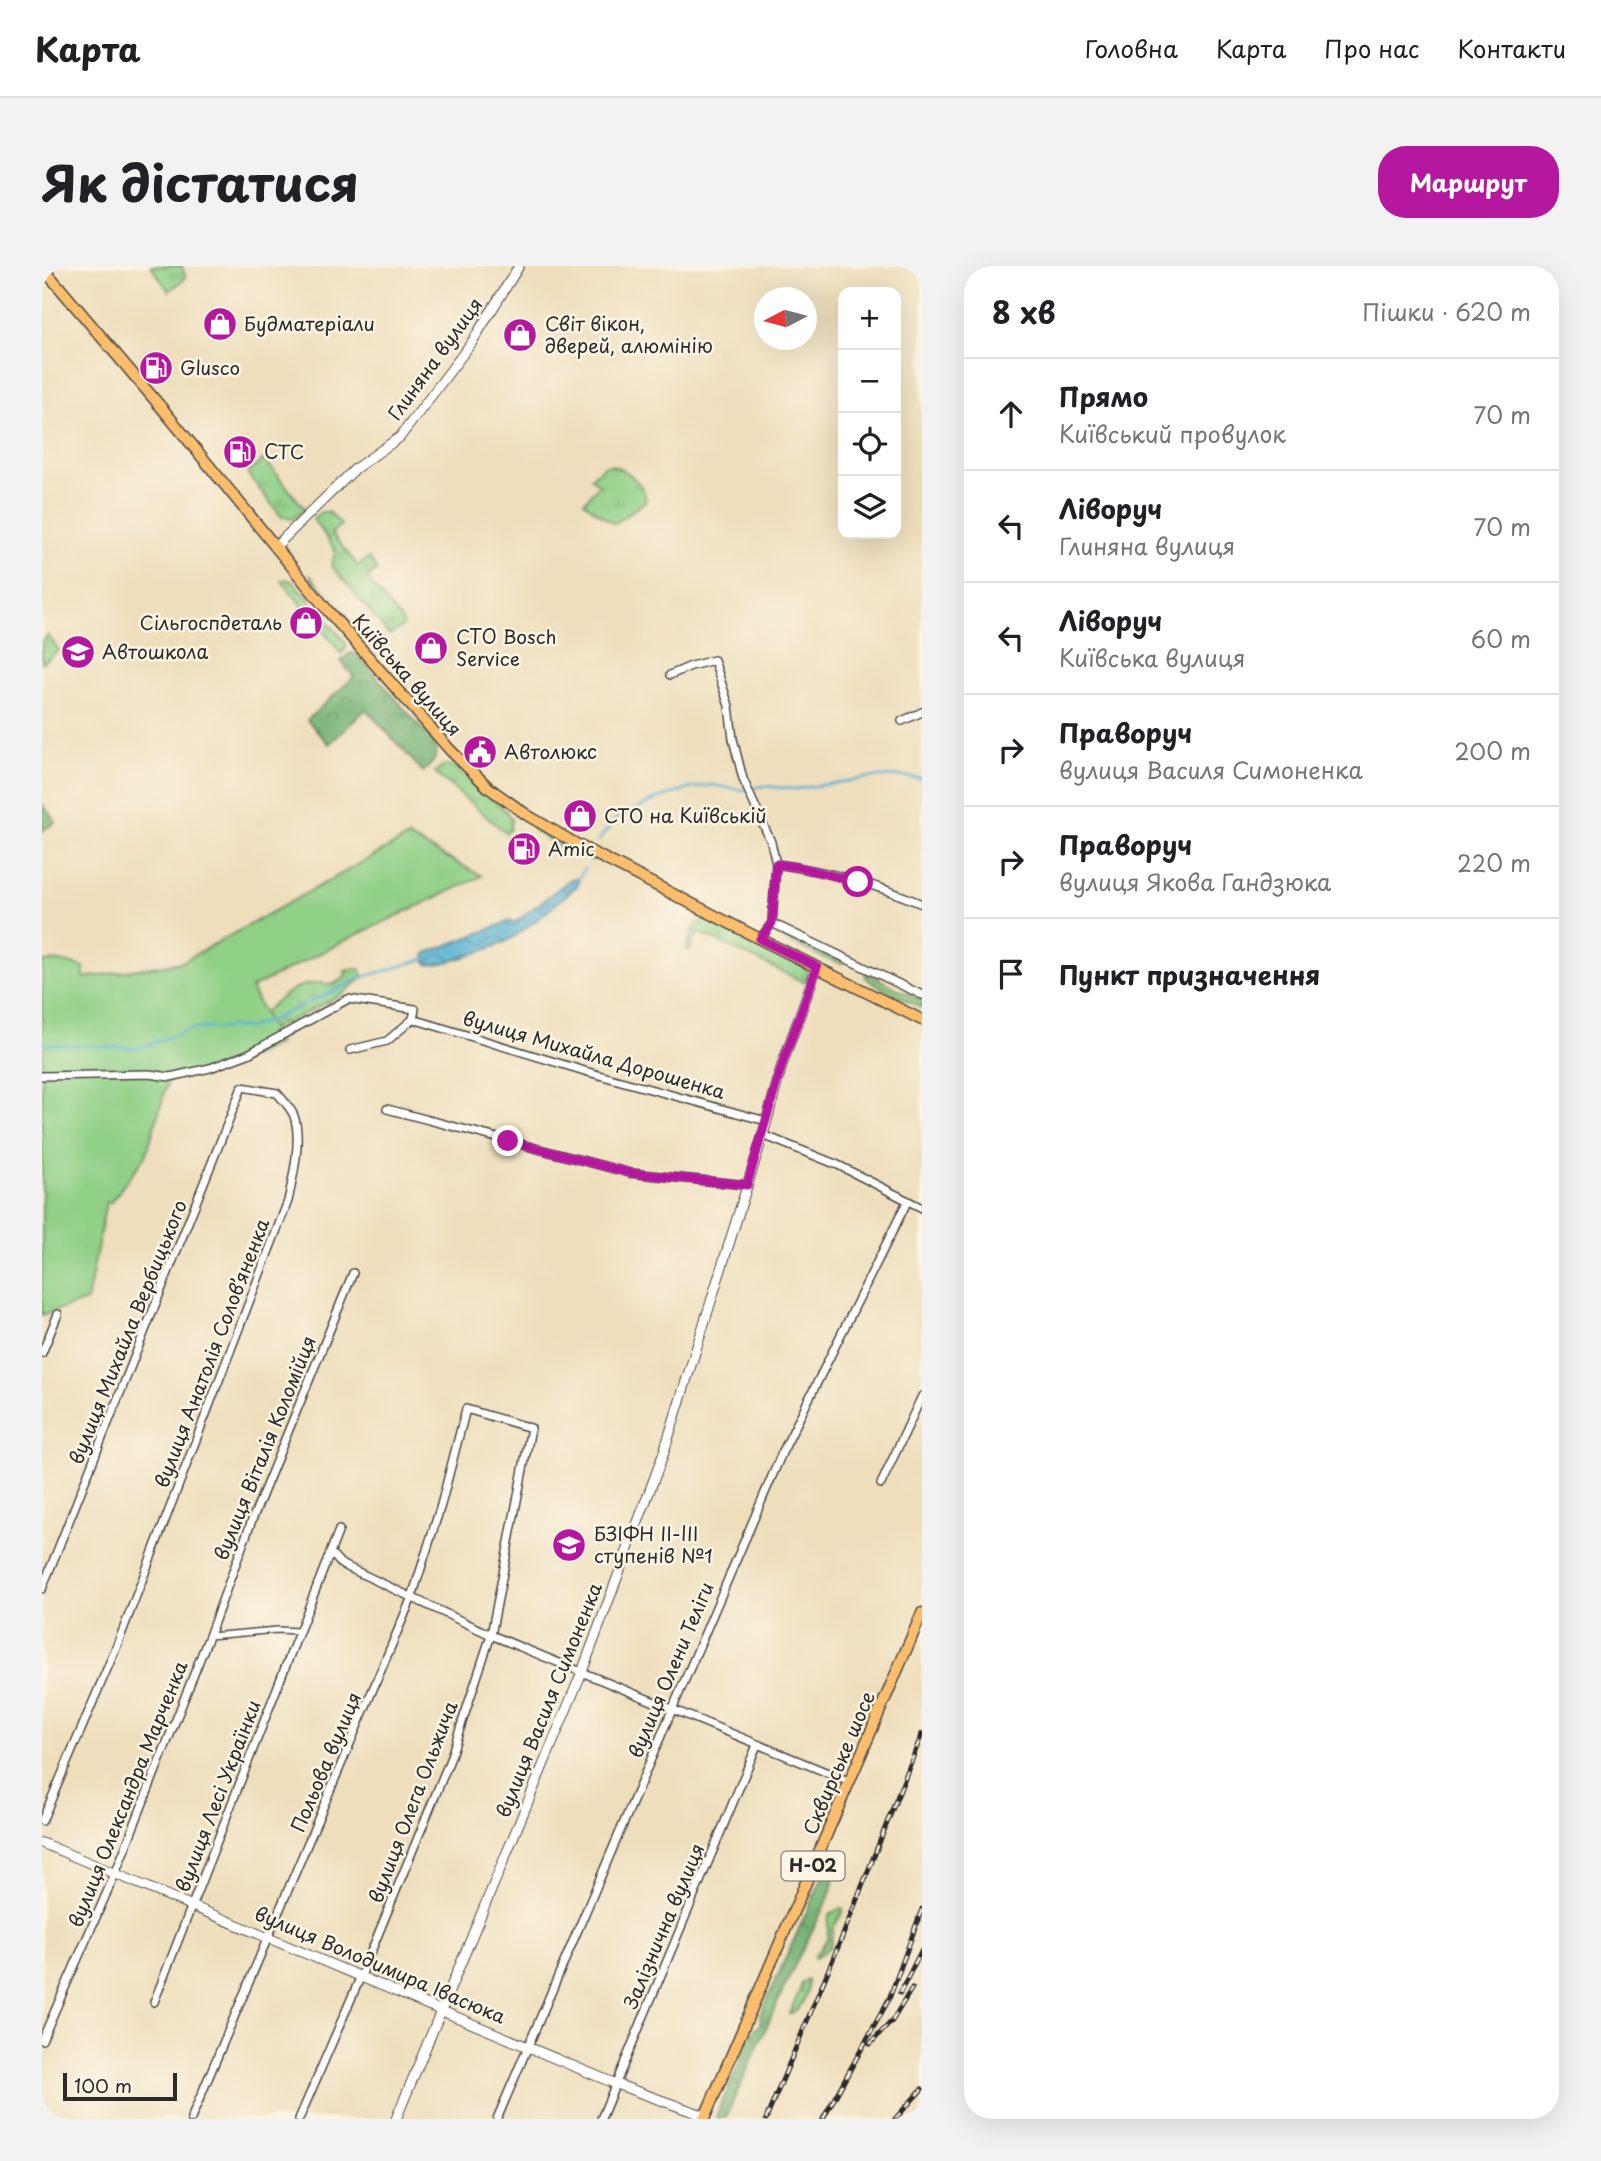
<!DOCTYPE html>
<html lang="uk">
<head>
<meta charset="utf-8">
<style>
	:root { --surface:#fff; --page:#f2f2f2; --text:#202124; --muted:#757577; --line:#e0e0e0; --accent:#b5179e }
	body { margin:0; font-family:"Playpen Sans",sans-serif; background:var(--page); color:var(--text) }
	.controls { position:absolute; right:21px; top:21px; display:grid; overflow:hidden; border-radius:14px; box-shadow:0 7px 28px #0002 }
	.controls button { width:63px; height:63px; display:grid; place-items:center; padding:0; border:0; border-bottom:2px solid var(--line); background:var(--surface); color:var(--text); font:35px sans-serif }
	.compass { position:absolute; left:712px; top:21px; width:63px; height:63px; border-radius:50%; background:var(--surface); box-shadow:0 7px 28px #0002; rotate:264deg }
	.scale { position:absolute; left:21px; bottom:18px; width:114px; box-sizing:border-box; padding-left:7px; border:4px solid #2b2b2b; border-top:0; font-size:19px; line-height:24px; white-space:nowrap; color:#2b2b2b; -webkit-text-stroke:5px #fcf5e5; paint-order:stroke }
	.stop { position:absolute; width:21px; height:21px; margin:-16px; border:5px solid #b5179e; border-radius:50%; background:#fff }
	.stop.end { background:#b5179e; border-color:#fff; box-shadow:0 2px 7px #0008 }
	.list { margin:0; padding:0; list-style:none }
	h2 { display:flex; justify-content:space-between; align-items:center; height:91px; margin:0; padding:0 28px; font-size:30px }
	h2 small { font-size:23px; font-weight:400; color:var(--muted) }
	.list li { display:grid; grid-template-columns:46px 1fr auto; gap:21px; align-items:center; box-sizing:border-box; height:112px; padding:0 28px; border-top:2px solid var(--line) }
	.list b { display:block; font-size:26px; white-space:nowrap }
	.list p { margin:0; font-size:23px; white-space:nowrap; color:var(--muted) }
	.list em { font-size:23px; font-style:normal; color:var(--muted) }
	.icon { flex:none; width:38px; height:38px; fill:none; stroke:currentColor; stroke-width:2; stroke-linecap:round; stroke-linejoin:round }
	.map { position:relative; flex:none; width:880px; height:1853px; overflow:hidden; border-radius:28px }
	header { display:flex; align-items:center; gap:42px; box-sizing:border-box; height:98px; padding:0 35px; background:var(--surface); border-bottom:2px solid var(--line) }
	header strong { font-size:33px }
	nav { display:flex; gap:38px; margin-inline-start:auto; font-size:24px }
	.intro { display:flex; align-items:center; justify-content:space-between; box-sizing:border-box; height:168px; padding:0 42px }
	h1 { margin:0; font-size:49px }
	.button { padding:18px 32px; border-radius:28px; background:var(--accent); color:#fff; font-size:24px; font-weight:700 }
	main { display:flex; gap:42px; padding:0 42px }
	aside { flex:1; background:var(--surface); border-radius:28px; box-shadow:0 7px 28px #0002 }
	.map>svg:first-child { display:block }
</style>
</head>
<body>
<header>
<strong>Карта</strong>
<nav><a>Головна</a><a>Карта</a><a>Про нас</a><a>Контакти</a></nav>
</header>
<div class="intro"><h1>Як дістатися</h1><a class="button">Маршрут</a></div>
<main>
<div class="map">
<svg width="880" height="1853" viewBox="0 0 880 1853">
	<defs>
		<pattern id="grass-tufts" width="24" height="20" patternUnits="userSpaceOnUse" patternTransform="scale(1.75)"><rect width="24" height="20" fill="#90d087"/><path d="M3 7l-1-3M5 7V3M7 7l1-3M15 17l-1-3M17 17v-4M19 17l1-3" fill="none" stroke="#76a96f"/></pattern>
		<pattern id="forest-crowns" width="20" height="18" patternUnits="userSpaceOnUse" patternTransform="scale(1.75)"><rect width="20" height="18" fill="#74b274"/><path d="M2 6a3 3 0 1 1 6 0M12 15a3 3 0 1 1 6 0" fill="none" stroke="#5f915f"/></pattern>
		<pattern id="wetland-marsh" width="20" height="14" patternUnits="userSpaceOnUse" patternTransform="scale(1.75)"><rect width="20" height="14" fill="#90d087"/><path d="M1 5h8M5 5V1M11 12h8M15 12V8" fill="none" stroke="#76a96f"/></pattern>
		<pattern id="water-waves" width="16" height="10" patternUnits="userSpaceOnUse" patternTransform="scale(1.75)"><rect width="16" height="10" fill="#54b0d2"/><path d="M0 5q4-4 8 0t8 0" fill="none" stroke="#468fab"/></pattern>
	</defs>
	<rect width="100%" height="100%" fill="#fcf5e5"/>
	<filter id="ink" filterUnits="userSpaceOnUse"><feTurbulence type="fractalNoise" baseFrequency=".0143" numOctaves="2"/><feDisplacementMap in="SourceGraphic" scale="14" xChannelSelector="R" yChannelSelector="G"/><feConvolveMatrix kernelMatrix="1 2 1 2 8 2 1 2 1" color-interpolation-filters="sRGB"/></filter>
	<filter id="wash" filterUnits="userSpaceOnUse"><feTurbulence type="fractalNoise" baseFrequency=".00686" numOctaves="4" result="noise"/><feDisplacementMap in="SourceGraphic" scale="28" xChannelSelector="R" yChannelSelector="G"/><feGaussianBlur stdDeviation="1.57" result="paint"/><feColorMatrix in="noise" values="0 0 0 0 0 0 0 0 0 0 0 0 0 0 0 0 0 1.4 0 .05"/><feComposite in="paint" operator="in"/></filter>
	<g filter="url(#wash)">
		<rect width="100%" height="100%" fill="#eedebc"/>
		<path fill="url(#grass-tufts)" stroke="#5e7e59" stroke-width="2" d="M 109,0 L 140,0 L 144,12 L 127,25 Z
			M 222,193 L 263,243 L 251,253 L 240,251 L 207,210 L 206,207 Z
			M 569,199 C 584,203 603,218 604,235 L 573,257 L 570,257 L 542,236 L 557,219 L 549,212 L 562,200 Z
			M 279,246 L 287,246 L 299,259 L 289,267 L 316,300 L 327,292 L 335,304 L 325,313 L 361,356 L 361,360 L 347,369 L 289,299 L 294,285 L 271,253 Z
			M 268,309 L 303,348 L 311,362 L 270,315 Z
			M 244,313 L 252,316 L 304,377 L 304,383 L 299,387 L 240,315 Z
			M 6,370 L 17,384 L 0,397 L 0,375 Z
			M 403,499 L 410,500 L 464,545 L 469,553 L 468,563 L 464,567 L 393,507 Z
			M 493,562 L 552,593 L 553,594 C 534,594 510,576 493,566 L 491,564 Z
			M 660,653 L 674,656 L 762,700 L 768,709 L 762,716 L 656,666 L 647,685 L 645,682 C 648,672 652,659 660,653 Z
			M 741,666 L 801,694 L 802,696 L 799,697 L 782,692 L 740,672 L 738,667 Z
			M 826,708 L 880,735 L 880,742 L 828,715 L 823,710 Z
			M 799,1642 L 801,1642 L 801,1645 L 791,1662 L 788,1680 L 773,1693 L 772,1690 L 785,1674 L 787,1649 Z
			M 765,1714 C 767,1727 760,1743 747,1748 C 748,1743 758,1728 760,1717 Z"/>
		<path fill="url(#forest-crowns)" stroke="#506e50" stroke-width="2" d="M 308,387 L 315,388 L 393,478 C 397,492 390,497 381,506 L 324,443 L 287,478 L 265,454 L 312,411 L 299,395 Z
			M 0,538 L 14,556 L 0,565 Z
			M 784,1608 L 790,1610 L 792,1613 L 787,1631 L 745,1715 L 684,1851 L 675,1853 L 674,1850 L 712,1764 L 718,1759 L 718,1749 L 780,1612 Z"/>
		<path fill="url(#wetland-marsh)" stroke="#5e7e59" stroke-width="2" d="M 310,703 L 318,703 L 322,711 L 299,729 L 256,751 L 232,762 L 198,767 C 228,745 248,709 290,719 L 303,712 L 303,705 Z"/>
		<path fill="#90d087" stroke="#5e7e59" stroke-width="2" d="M 366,571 L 440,610 L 310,671 L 209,722 L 237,778 L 207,792 L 126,815 L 104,889 L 68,937 L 64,936 L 45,1035 L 0,1049 L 0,696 L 18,695 L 42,701 L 42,712 L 140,696 Z"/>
		<path fill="url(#water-waves)" stroke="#406e7e" stroke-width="2" d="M 534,612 L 537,615 L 535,620 C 515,637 494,656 472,671 C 461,679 397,702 385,698 L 383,690 L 385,687 L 468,655 L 472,657 L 529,613 Z"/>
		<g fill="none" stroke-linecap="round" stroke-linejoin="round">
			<path stroke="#54b0d2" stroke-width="2.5" d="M 556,575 L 575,552 L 617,532 L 650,522 L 670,519 L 700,524 L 721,520 L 754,523 L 825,512 L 851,510 L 880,512
				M 536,614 L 542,603
				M 0,778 L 97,782 L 149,763 L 209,761 L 229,754 L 322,711 L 386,692"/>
		</g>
	</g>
	<g filter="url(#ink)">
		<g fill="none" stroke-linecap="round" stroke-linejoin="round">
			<g stroke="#484641" stroke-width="8">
				<path id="pedestrian" d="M 167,1370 L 235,1364 L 258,1365"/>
			</g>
			<g stroke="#484641" stroke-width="10">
				<path id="minor" d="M 628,409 L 649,400 L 672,394 L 687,440 L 691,473 L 701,513 L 729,576 L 734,598 L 730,657
					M 860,455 L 880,446
					M 734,598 C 783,605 834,618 880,638
					M 730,657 L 880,729
					M 718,673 L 730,657
					M 371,753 L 546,806 L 724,855
					M 0,810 L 107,808 L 128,811 L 168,802 L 206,788 L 306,733 L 373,743 L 371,753 L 345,775 L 308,784
					M 345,843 L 588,907 L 705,919
					M 721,869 L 796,899 L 880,942
					M 0,1087 L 16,1048
					M 839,1218 L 880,1130
					M 289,1287 L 299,1298 L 449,1369 L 808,1516
					M 0,1323 L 200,821 L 235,827 C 240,833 249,842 252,850 C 260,873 251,912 246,935 L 74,1382 L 0,1555
					M 112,1736 L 297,1264
					M 0,1774 L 73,1608 L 167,1370 L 210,1254 L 311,1007
					M 149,1853 L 370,1331 L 399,1239 L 424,1143 L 489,1162 L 449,1369 L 407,1496 L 319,1710 L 257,1853
					M 455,1853 L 740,1187 L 865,936
					M 559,1853 L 715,1479"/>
			</g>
			<g stroke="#484641" stroke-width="11">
				<path id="tertiary" d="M 233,281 L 314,202 L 358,171 L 430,76 L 477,0
					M 0,1577 L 574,1818 L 663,1850
					M 354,1853 L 540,1406 L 621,1189 L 721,869 L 740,799 L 775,701"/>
			</g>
			<g stroke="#484641" stroke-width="13">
				<path id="primary" d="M 0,1 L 124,147 L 286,345 L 408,484 L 447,522 L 485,549 L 536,579 L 718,673 L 880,754
					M 662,1853 L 880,1347"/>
			</g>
			<use href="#pedestrian" stroke="#fff" stroke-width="5"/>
			<use href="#minor" stroke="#fff" stroke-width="7"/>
			<use href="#tertiary" stroke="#fff" stroke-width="9"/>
			<use href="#primary" stroke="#fbbd6e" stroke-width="10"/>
			<g stroke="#2b2b2b" stroke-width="5">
				<path id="rail" d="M 858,1727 L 880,1683
					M 828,1778 L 850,1755 L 870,1722
					M 724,1853 L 801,1669 L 880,1468
					M 781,1853 L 847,1733 L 880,1643
					M 853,1853 L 880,1823"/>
			</g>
			<use href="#rail" stroke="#fcf5e5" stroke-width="2.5" stroke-dasharray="8" stroke-linecap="butt"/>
		</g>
	</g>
	<g fill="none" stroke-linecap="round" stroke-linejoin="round" filter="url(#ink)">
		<path stroke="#b5179e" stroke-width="9" d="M 466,875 L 588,907 L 705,919 L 740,799 L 775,701 L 718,673 L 730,657 L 734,598 L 757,601 L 816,616"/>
	</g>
	<defs>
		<g id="shop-disc" transform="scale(1.75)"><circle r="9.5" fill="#b5179e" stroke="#fcf5e5"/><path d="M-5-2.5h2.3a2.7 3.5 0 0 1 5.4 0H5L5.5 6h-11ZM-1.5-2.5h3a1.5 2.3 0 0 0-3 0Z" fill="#fff"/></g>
		<g id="fuel-disc" transform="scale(1.75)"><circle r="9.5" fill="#b5179e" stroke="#fcf5e5"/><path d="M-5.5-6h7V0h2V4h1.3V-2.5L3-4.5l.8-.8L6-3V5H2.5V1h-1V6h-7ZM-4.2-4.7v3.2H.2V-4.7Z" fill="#fff"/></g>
		<g id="school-disc" transform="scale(1.75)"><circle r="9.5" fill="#b5179e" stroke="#fcf5e5"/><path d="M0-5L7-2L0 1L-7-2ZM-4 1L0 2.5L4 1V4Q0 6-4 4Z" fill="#fff"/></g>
		<g id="civic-disc" transform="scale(1.75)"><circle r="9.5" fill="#b5179e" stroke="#fcf5e5"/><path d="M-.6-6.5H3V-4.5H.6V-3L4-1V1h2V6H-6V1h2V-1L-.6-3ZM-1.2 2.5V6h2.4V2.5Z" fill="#fff"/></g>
	</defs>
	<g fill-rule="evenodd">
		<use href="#shop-disc" x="178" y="58"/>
		<use href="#shop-disc" x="478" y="69"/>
		<use href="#fuel-disc" x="114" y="102"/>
		<use href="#fuel-disc" x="198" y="186"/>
		<use href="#shop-disc" x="264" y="357"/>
		<use href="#shop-disc" x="389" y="382"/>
		<use href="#school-disc" x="36" y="386"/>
		<use href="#civic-disc" x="438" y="486"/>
		<use href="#shop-disc" x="538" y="550"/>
		<use href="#fuel-disc" x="482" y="583"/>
		<use href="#school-disc" x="527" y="1279"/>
	</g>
	<g text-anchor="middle" stroke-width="5" stroke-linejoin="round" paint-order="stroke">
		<rect fill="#fcf5e5" stroke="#6a6863" stroke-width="2" x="739.5" y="1585.5" width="63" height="29" rx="5"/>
		<g font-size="18" font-weight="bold" fill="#2b2b2b">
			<text x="771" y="1606">Н-02</text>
		</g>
		<g font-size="19" fill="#2b2b2b" stroke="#fcf5e5" text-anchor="start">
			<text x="202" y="65">Будматеріали</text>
			<text x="503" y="65">Світ вікон,<tspan x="503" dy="22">дверей, алюмінію</tspan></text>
			<text x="138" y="109">Glusco</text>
			<text x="222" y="193">СТС</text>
			<text x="240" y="364" text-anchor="end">Сільгоспдеталь</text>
			<text x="414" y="378">СТО Bosch<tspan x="414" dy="22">Service</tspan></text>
			<text x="60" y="393">Автошкола</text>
			<text x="462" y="493">Автолюкс</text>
			<text x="562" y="557">СТО на Київській</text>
			<text x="506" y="590">Amic</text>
			<text x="552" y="1275">БЗІФН ІІ-ІІІ<tspan x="552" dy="22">ступенів №1</tspan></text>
		</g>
		<g font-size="19" fill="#2b2b2b" stroke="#fcf5e5">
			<text transform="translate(393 93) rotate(-54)" y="7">Глиняна вулиця</text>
			<text transform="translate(365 409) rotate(49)" y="7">Київська вулиця</text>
			<text transform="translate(552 789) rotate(16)" y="7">вулиця Михайла Дорошенка</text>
			<text transform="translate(86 1066) rotate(-68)" y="7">вулиця Михайла Вербицького</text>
			<text transform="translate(170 1087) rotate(-69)" y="7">вулиця Анатолія Соловʼяненка</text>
			<text transform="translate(223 1182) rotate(-68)" y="7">вулиця Віталія Коломійця</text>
			<text transform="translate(629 1404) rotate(-67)" y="7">вулиця Олени Теліги</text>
			<text transform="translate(507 1434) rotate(-68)" y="7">вулиця Василя Симоненка</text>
			<text transform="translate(284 1496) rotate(-67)" y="7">Польова вулиця</text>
			<text transform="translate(797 1497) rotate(-67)" y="7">Сквирське шосе</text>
			<text transform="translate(86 1528) rotate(-68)" y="7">вулиця Олександра Марченка</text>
			<text transform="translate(176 1530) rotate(-69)" y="7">вулиця Лесі Українки</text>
			<text transform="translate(371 1536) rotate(-69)" y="7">вулиця Олега Ольжича</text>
			<text transform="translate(622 1660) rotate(-67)" y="7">Залізнична вулиця</text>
			<text transform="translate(338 1699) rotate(23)" y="7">вулиця Володимира Івасюка</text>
		</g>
	</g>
</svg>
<div class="controls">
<button>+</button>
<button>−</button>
<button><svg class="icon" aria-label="locate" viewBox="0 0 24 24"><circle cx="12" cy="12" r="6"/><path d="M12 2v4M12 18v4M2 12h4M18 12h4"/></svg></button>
<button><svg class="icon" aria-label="layers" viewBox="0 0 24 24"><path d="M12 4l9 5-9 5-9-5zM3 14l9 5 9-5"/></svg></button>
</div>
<svg class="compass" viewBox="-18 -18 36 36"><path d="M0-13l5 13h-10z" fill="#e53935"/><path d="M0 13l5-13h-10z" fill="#757577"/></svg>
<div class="scale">100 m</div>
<div class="stop" style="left:816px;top:616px"></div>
<div class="stop end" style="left:466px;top:875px"></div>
</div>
<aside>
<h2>8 хв<small>Пішки · 620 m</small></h2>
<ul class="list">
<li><svg class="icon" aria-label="ahead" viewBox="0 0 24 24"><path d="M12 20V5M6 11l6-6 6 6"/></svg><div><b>Прямо</b><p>Київський провулок</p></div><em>70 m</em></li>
<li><svg class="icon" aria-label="left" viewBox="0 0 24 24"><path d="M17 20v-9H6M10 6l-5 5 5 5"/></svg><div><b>Ліворуч</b><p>Глиняна вулиця</p></div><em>70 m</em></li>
<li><svg class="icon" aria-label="left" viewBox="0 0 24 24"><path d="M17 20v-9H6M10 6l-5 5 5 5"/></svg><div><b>Ліворуч</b><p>Київська вулиця</p></div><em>60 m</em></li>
<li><svg class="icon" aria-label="right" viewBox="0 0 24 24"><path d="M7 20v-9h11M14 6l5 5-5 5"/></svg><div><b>Праворуч</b><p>вулиця Василя Симоненка</p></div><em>200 m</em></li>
<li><svg class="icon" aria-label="right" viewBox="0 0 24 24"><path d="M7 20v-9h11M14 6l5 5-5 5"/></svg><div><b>Праворуч</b><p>вулиця Якова Гандзюка</p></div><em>220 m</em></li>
<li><svg class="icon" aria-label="arrive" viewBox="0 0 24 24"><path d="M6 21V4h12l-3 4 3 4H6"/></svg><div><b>Пункт призначення</b></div></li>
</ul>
</aside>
</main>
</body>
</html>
